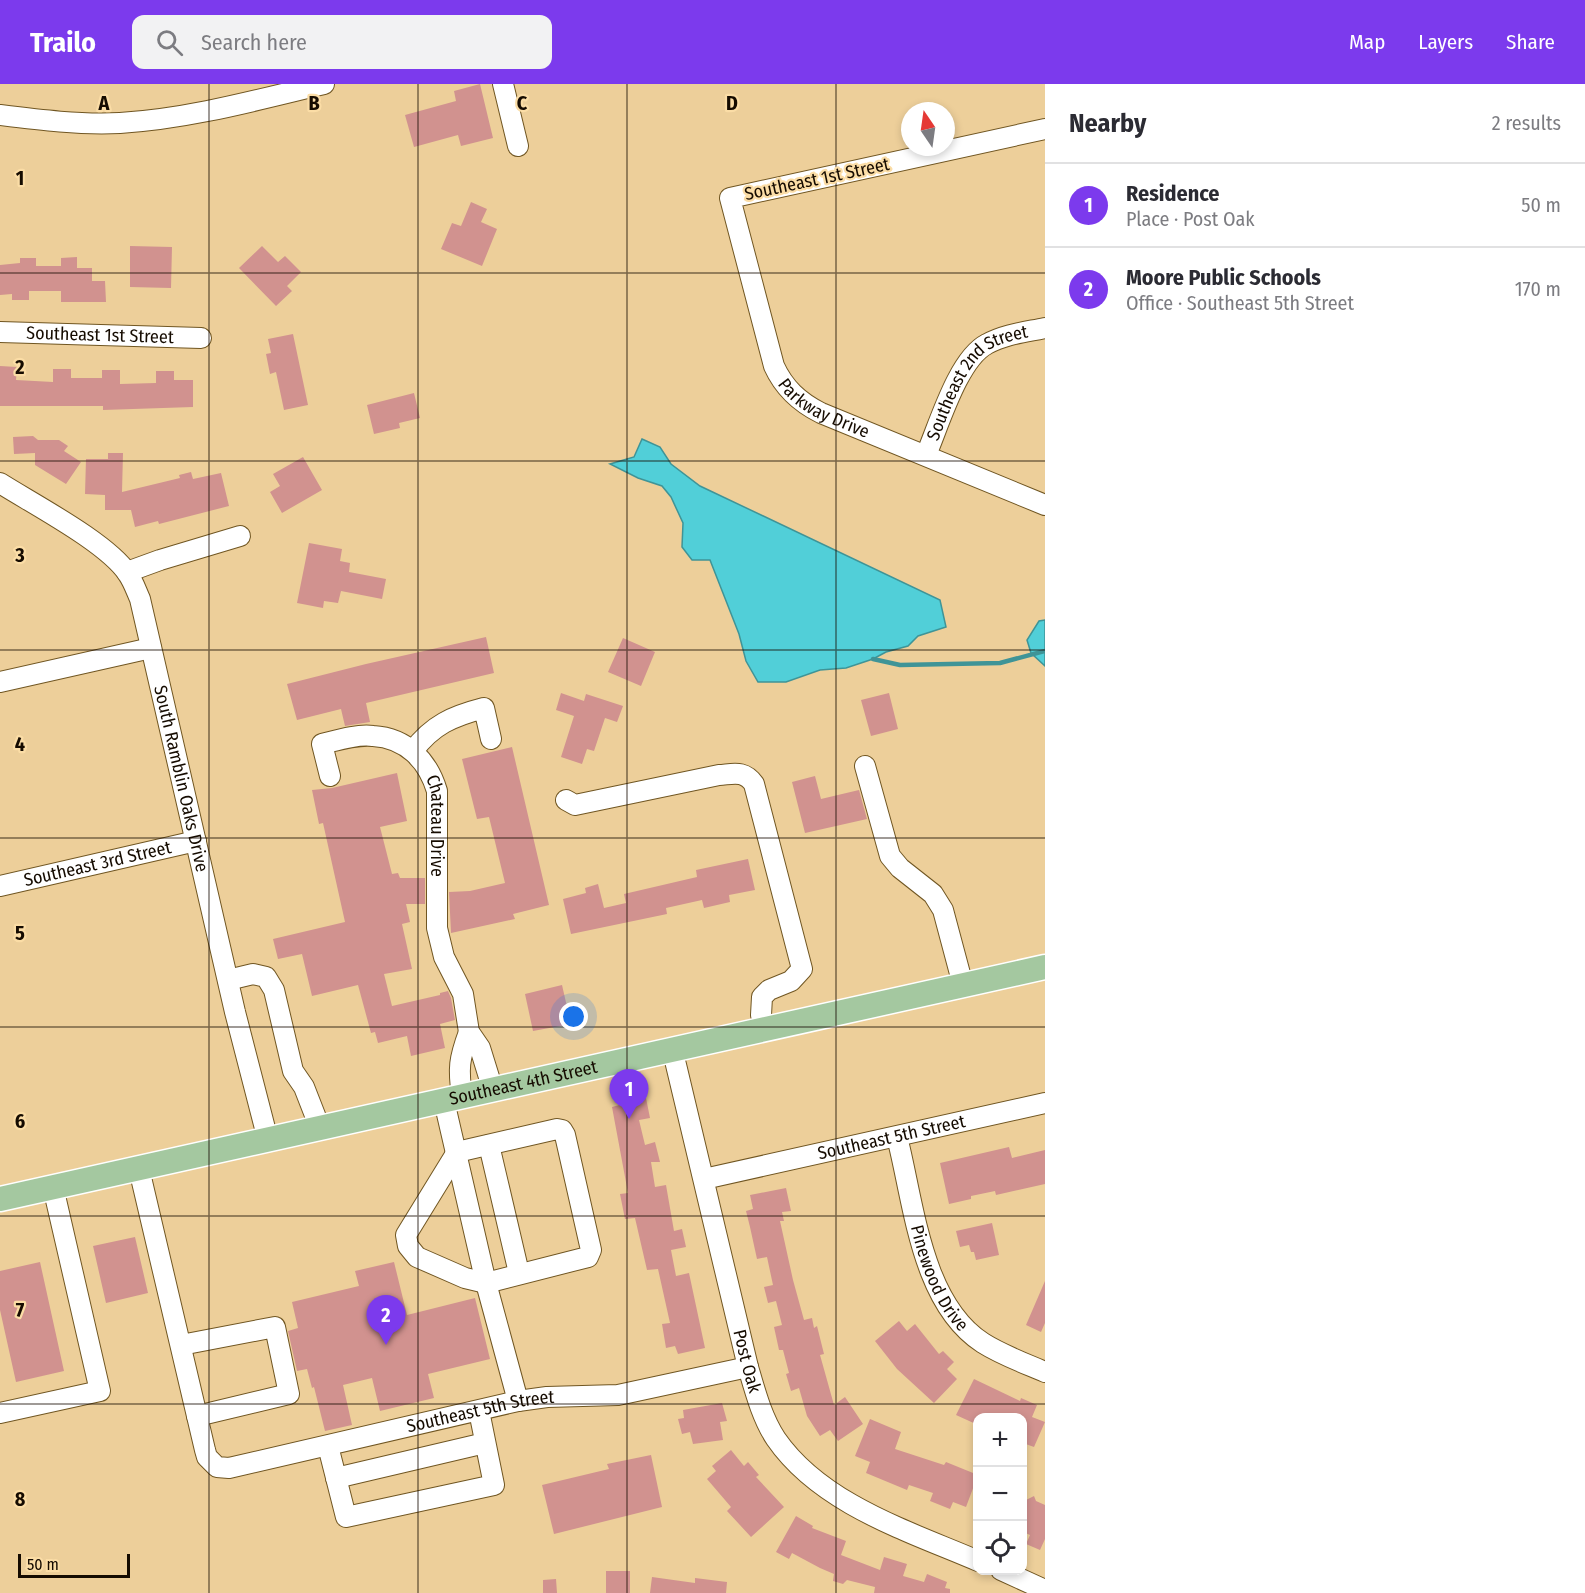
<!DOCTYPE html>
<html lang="en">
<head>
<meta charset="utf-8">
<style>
	:root { --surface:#fff; --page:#f2f2f3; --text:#2b2b33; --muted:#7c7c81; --line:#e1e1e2; --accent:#7c3aed }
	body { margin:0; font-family:"Fira Sans Condensed",sans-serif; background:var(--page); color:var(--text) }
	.controls { position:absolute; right:18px; bottom:18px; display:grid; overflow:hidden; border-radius:12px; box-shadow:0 3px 9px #0003 }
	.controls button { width:54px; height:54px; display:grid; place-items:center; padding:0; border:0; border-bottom:2px solid var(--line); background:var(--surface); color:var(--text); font:30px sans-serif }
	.compass { position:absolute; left:901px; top:18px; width:54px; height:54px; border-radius:50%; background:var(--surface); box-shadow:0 3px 9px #0003; rotate:347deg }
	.scale { position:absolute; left:18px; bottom:15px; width:112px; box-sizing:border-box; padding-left:6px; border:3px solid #150b00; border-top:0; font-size:16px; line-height:21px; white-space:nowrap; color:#150b00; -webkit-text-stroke:4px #fbdda6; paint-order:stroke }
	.you { position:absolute; left:574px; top:933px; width:21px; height:21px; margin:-15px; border:4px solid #fff; border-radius:50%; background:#1a73e8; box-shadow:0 0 0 9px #1a73e833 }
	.badge { display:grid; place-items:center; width:39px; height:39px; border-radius:50%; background:var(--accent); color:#fff; font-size:20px; font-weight:700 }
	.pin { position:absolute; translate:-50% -50px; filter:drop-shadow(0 2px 3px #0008) }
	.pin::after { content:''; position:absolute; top:32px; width:21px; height:18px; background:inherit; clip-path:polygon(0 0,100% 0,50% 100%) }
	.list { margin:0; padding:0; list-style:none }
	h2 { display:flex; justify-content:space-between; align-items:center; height:78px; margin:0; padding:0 24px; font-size:26px }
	h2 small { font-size:20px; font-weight:400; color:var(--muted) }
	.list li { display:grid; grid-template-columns:39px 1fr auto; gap:18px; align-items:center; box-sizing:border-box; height:84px; padding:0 24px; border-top:2px solid var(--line) }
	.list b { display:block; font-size:22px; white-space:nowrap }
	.list p { margin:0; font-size:20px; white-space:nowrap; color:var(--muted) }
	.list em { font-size:20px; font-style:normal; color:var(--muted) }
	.icon { flex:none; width:33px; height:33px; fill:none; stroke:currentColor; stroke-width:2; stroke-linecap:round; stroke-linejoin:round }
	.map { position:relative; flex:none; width:1045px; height:1509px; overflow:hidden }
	header { display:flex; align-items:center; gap:36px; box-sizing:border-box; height:84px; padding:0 30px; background:var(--accent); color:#fff }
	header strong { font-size:28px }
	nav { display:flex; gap:33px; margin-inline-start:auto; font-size:21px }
	.search { width:420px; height:54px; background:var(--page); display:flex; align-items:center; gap:15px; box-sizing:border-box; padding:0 21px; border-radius:12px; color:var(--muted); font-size:22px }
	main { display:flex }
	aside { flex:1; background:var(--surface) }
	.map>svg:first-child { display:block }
</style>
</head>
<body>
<header>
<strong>Trailo</strong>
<div class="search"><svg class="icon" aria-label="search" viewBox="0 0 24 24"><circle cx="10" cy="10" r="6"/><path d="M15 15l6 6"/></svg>Search here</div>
<nav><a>Map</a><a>Layers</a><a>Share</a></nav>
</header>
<main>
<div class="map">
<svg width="1045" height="1509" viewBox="0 0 1045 1509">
	<rect width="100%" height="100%" fill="#edcf9a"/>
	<path fill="#51cfd8" stroke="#3f9497" stroke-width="1.5" d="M 642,355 L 660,363 L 671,380 L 700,402 L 940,516 L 946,543 L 918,552 L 908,562 L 886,568 L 873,575 L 846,584 L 820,586 L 786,598 L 758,598 L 746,577 L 739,550 L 710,476 L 692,476 L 682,463 L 683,439 L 671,413 L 662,402 L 638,394 L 610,380 L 634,373 Z
		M 1045,536 L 1045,582 L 1031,569 L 1027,556 L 1039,537 Z"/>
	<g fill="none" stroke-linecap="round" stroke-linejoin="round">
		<path stroke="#3f9497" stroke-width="4.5" d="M 873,575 L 900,581 L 1000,579 L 1045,567"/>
	</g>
	<path fill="#d1928f" d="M 480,0 L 493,54 L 461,62 L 458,51 L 414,63 L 405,31 L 456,17 L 454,7 Z
		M 471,118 L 487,125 L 481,138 L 497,145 L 482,182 L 441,165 L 452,139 L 461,142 Z
		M 130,162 L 172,163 L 171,204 L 130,203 Z
		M 262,162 L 278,178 L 285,172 L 301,188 L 287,202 L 292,207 L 276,222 L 239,184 Z
		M 77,173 L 77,184 L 92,184 L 92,197 L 105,197 L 106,218 L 61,218 L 61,207 L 29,207 L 29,216 L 12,216 L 12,210 L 0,211 L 0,181 L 20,179 L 20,174 L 36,174 L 36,182 L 61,182 L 61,174 Z
		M 293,250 L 308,321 L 284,326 L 276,288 L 270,290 L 266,270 L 271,269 L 268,255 Z
		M 0,282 L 17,283 L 16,296 L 53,298 L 53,285 L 71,285 L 71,294 L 102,294 L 102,286 L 120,286 L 120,300 L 156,299 L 156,287 L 174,287 L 174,296 L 193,296 L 193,323 L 103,326 L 103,322 L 0,322 Z
		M 414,309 L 420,334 L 399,339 L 400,344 L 374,350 L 367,321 Z
		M 33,352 L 38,356 L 59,356 L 68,362 L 64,367 L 81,378 L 66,400 L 35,381 L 35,369 L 14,370 L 13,353 Z
		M 108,369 L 123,369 L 122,408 L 180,394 L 179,391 L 191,388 L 193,395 L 221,389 L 229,422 L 159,440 L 158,437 L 135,443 L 131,426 L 105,426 L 105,411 L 85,410 L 86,375 L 108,375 Z
		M 303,373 L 322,406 L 282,429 L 270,408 L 280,402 L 273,390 Z
		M 309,459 L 342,465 L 340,477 L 350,479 L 349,488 L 386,495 L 382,515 L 341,507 L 338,519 L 324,517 L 323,524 L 297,519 Z
		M 486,553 L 494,589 L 366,619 L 370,638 L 345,642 L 341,625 L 297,636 L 287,600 L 366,580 Z
		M 623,554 L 655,568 L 641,602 L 608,588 Z
		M 561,609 L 584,617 L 586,610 L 623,622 L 617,638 L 605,634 L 594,667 L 587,665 L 582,680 L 561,673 L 574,632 L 556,626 Z
		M 889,609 L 898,645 L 871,652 L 861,616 Z
		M 512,663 L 549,821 L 513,830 L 515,835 L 451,849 L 449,808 L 470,807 L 505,799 L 489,733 L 477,735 L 462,675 Z
		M 397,689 L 407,737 L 380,743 L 392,790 L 398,789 L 400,794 L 425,794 L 425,820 L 406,820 L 410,838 L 402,840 L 412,885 L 384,890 L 392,922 L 440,911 L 440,909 L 448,907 L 451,914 L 455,936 L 440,940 L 445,964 L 411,972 L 407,952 L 378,959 L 375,948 L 371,949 L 358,901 L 312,912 L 302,870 L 278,875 L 273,855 L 345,838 L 323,739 L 319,740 L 312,706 L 332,704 Z
		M 815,692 L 821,715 L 859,706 L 867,735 L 805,749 L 792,698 Z
		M 748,775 L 755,806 L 729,811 L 730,818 L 704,824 L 702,816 L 666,824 L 667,830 L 571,850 L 563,815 L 586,809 L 585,804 L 598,800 L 604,824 L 626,819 L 624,810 L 697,793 L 696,786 Z
		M 562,901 L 571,940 L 533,947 L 525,910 Z
		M 646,1014 L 650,1034 L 639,1036 L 645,1061 L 655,1058 L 660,1078 L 651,1078 L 655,1103 L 666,1101 L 674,1147 L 682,1145 L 686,1163 L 671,1166 L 676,1192 L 689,1189 L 705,1264 L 678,1270 L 675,1262 L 666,1264 L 662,1240 L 670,1239 L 658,1185 L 647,1186 L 635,1134 L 625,1135 L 620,1110 L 628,1109 L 612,1023 Z
		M 1009,1063 L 1012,1074 L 1045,1066 L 1045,1100 L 996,1111 L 995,1107 L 971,1112 L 971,1115 L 949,1120 L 940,1079 Z
		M 786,1104 L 791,1127 L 782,1128 L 784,1137 L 780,1137 L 793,1196 L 804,1236 L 812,1234 L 814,1244 L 817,1242 L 824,1270 L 820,1271 L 834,1321 L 845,1313 L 863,1340 L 838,1357 L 830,1346 L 820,1352 L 807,1332 L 799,1304 L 791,1307 L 786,1290 L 789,1289 L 783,1266 L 779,1266 L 774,1243 L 782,1241 L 776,1217 L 768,1219 L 764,1203 L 773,1201 L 767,1173 L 757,1175 L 750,1143 L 746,1127 L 753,1125 L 750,1111 Z
		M 992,1139 L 999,1171 L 976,1176 L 974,1168 L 971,1168 L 969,1161 L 960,1163 L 956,1147 Z
		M 135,1153 L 148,1209 L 106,1219 L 93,1162 Z
		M 40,1178 L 64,1287 L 16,1298 L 0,1226 L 0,1187 Z
		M 394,1178 L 407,1231 L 475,1214 L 490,1275 L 428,1290 L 434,1314 L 380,1327 L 372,1294 L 343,1301 L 352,1341 L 325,1347 L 314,1303 L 312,1304 L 307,1285 L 297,1287 L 288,1247 L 298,1244 L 292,1218 L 359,1202 L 355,1187 Z
		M 1045,1197 L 1045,1239 L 1041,1248 L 1026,1241 Z
		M 899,1237 L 907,1247 L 915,1240 L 939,1270 L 943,1267 L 954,1278 L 947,1285 L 957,1295 L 934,1319 L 897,1285 L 875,1257 Z
		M 974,1295 L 1020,1317 L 1021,1314 L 1037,1321 L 1032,1333 L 1045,1338 L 1034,1363 L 1023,1359 L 1023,1334 L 978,1334 L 978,1341 L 956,1331 Z
		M 722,1319 L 727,1337 L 720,1338 L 723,1356 L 693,1360 L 690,1348 L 682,1350 L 678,1335 L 684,1334 L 683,1326 Z
		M 870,1335 L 901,1348 L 895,1365 L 944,1381 L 946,1378 L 978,1391 L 966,1423 L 953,1418 L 950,1425 L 930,1417 L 933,1409 L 909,1401 L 907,1406 L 866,1389 L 870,1378 L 855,1372 Z
		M 731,1366 L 744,1382 L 748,1378 L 759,1391 L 756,1393 L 784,1423 L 751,1453 L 727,1427 L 731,1423 L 707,1395 L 716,1387 L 712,1382 Z
		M 651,1371 L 662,1423 L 554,1450 L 542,1401 L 609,1385 L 607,1380 Z
		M 1034,1412 L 1036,1417 L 1045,1421 L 1045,1455 L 1040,1466 L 1026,1460 L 1030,1451 L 1023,1448 L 1023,1424 L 1026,1416 Z
		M 796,1432 L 813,1442 L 812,1444 L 846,1457 L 841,1471 L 880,1486 L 884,1473 L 907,1480 L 903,1492 L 924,1498 L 927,1490 L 947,1498 L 945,1504 L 950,1505 L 950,1509 L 874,1509 L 875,1503 L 847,1496 L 843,1500 L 833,1497 L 834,1490 L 820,1484 L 792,1469 L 789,1475 L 776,1468 Z
		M 606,1487 L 630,1487 L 630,1509 L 606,1509 Z
		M 652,1493 L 695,1499 L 695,1494 L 727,1498 L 726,1509 L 650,1509 Z
		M 556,1495 L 557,1509 L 543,1509 L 543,1496 Z"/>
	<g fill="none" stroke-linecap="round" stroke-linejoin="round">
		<g stroke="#705622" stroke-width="22">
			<g id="minor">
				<path d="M 503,0 L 518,62"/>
				<path d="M 0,31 C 40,36 80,41 120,39 C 188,35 257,16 324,0"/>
				<path id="s1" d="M 1045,45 L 730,114 L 774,282 C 784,304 799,318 821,329 L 1045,421"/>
				<path id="s2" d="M 0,248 L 201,254"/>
				<path id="s3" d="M 926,371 C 939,341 958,275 987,260 C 1005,250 1026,248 1045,244"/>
				<path id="s4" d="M 0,399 C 33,420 108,459 128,490 C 133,497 136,506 140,515 L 235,928 L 268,1056"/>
				<path d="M 127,488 L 160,476 L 240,452"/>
				<path d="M 0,598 L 151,564"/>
				<path d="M 413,667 C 432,641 453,632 484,624 L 491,655"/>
				<path d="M 865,682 L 890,772 L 900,784 L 933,810 L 943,826 L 963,901"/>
				<path id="s5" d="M 330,692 L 322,660 C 338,656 357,650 373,652 C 407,654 428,677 437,707 L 437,844 L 444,873 L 463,910 L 469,948 L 480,964 L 493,1006"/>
				<path d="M 566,716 L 575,721 L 719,691 C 734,690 744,686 754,700 L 802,885 L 791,897 L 769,906 L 762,913 L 761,931 L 765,944"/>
				<path id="s6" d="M 0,802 L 196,757"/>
				<path d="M 228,896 L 253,890 L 266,893 L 274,906 L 293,987 L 304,1003 L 320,1044"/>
				<path id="s7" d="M 672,964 L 748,1283 C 755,1307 762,1334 776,1355 C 821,1420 908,1447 978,1477"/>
				<path d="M 462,1013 C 458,984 459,975 469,948"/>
				<path d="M 444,1017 L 486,1199 L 518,1317"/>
				<path d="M 557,1045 L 562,1046 L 565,1051 L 591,1166 L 588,1173 L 486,1199 L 465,1194 L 417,1173 L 408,1162 L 406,1151 L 457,1068 Z"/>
				<path id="s8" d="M 897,1053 C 914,1119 921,1219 983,1259 C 1002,1271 1024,1279 1045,1288"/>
				<path d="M 489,1061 L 519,1189"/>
				<path id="s9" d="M 139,1085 L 205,1366 L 207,1373 L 217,1383 L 229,1384 L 518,1317 L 547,1313 L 618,1311 L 748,1283"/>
				<path id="s10" d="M 704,1095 L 1045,1019"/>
				<path d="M 181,1261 L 275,1243 L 289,1310 L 197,1332"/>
				<path d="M 0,1329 L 100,1307 L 53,1103"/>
				<path d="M 328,1362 L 346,1433 L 494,1401 L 479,1327"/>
				<path d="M 336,1394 L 485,1359"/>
				<path d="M 1001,1486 L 1045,1506"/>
			</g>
		</g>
		<g stroke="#fff" stroke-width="27">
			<g id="major">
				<path id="s11" d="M 0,1115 L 1045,883"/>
			</g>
		</g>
		<use href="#minor" stroke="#fff" stroke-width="20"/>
		<use href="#major" stroke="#a4c8a0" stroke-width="24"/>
	</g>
	<path fill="none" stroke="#150b00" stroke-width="1.5" stroke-opacity="0.55" d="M 209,0 L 209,1509M 418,0 L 418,1509M 627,0 L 627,1509M 836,0 L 836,1509M 0,189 L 1045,189M 0,377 L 1045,377M 0,566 L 1045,566M 0,754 L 1045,754M 0,943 L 1045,943M 0,1132 L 1045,1132M 0,1320 L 1045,1320"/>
	<g text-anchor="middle" stroke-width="4.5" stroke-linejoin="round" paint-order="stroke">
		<g font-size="18" fill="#150b00" stroke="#fbdda6">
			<text transform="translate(817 95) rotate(-12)" y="6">Southeast 1st Street</text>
			<text dy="6" stroke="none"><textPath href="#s2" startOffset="100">Southeast 1st Street</textPath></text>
			<text dy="6" stroke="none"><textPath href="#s3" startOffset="94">Southeast 2nd Street</textPath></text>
			<text dy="6" stroke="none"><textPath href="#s1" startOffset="564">Parkway Drive</textPath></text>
			<text dy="6" stroke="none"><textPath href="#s4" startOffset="370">South Ramblin Oaks Drive</textPath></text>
			<text dy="6" stroke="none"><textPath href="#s5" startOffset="210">Chateau Drive</textPath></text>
			<text dy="6" stroke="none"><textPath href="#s6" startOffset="100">Southeast 3rd Street</textPath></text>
			<text dy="6" stroke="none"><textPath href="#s11" startOffset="536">Southeast 4th Street</textPath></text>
			<text dy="6" stroke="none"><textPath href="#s10" startOffset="192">Southeast 5th Street</textPath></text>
			<text dy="6" stroke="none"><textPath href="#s8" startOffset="148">Pinewood Drive</textPath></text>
			<text dy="6" stroke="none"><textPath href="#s7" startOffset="322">Post Oak</textPath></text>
			<text dy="6" stroke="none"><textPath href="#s9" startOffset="580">Southeast 5th Street</textPath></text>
		</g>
	</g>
	<g font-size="20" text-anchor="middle" font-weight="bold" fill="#150b00" stroke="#fbdda6" stroke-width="4.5" stroke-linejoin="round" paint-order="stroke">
		<text x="104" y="26">A</text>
		<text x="314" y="26">B</text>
		<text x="522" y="26">C</text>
		<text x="732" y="26">D</text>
		<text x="20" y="101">1</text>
		<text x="20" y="290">2</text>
		<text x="20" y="478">3</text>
		<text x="20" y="667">4</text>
		<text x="20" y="856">5</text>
		<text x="20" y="1044">6</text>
		<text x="20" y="1233">7</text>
		<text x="20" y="1422">8</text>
	</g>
</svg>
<div class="controls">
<button>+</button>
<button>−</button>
<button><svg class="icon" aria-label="locate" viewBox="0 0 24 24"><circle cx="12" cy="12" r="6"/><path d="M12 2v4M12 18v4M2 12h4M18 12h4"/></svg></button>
</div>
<svg class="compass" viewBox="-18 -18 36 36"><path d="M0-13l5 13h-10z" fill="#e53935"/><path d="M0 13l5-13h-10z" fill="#7c7c81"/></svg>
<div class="scale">50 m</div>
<div class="you"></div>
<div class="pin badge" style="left:629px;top:1035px">1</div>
<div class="pin badge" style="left:386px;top:1261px">2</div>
</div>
<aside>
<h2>Nearby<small>2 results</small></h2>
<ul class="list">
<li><span class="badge">1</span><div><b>Residence</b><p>Place · Post Oak</p></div><em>50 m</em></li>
<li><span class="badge">2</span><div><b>Moore Public Schools</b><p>Office · Southeast 5th Street</p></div><em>170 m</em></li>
</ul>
</aside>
</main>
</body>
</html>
